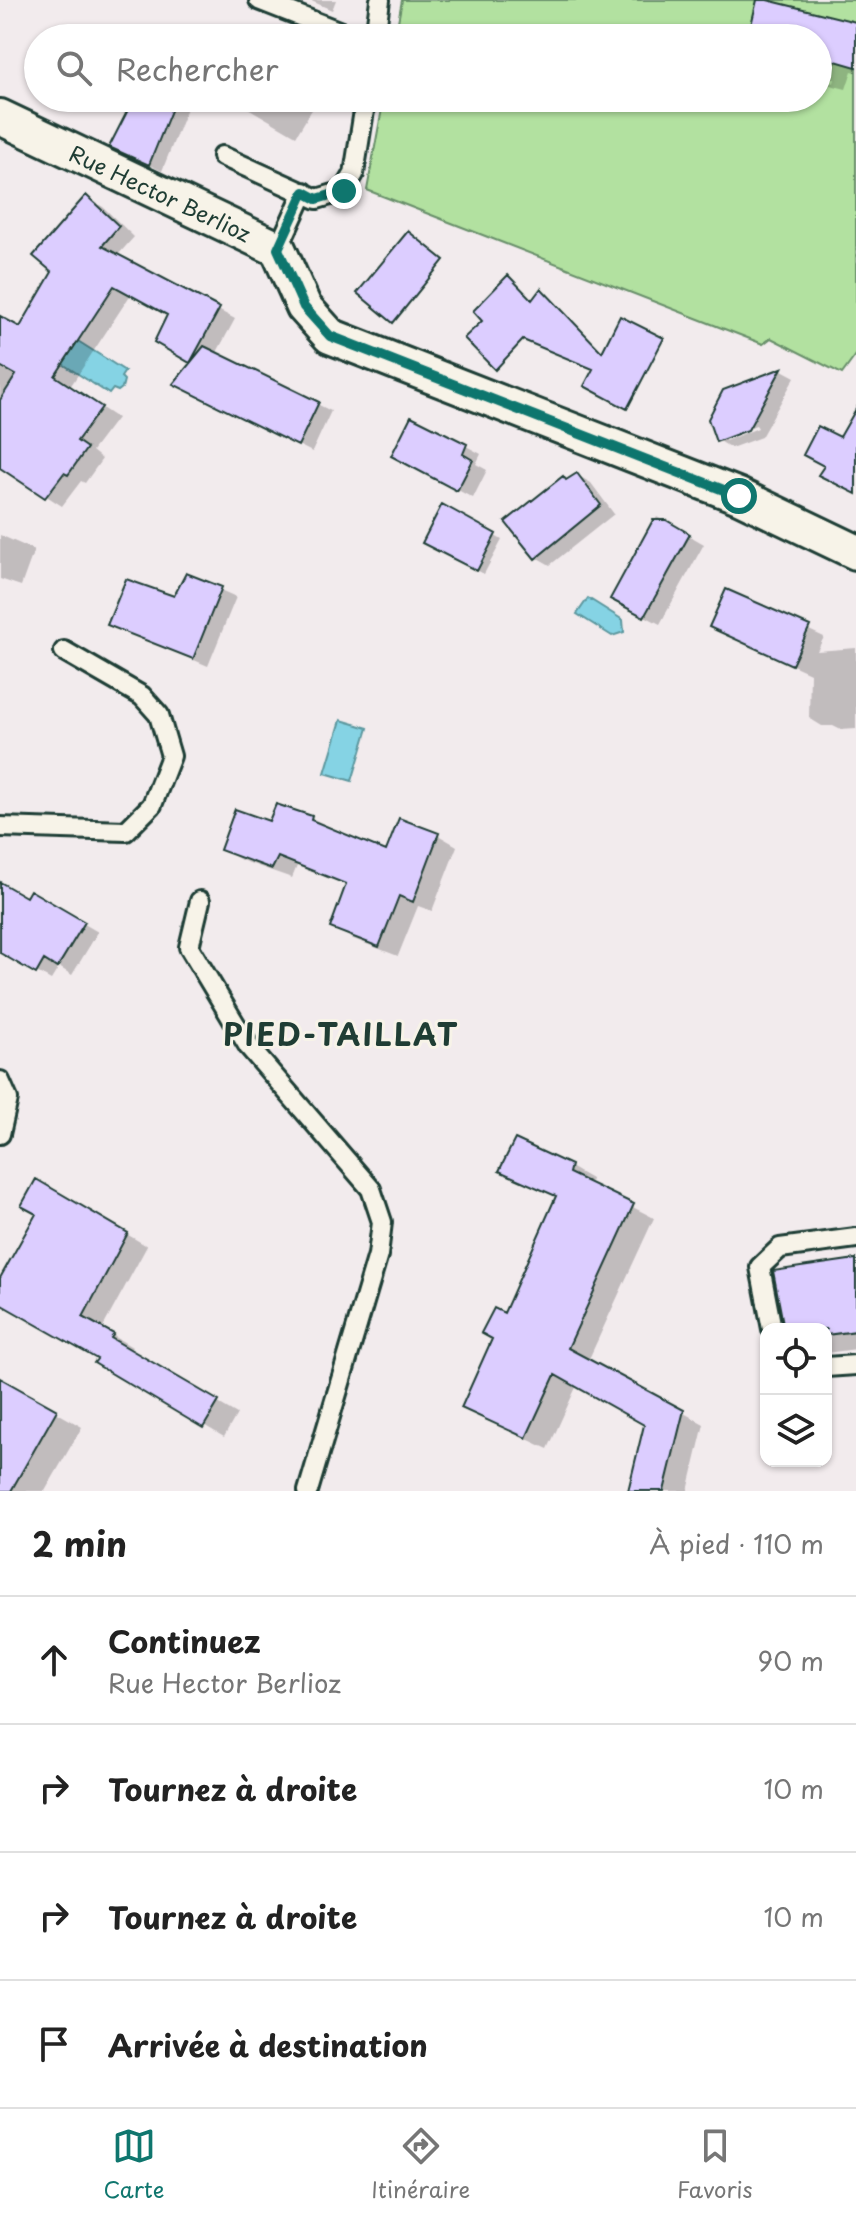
<!DOCTYPE html>
<html lang="fr">
<head>
<meta charset="utf-8">
<style>
	:root { --surface:#fff; --page:#f6f6f6; --text:#222; --muted:#767676; --line:#e0e0e0; --accent:#0f766e }
	body { margin:0; font-family:"Playpen Sans",sans-serif; background:var(--page); color:var(--text) }
	.controls { position:absolute; right:24px; bottom:24px; display:grid; overflow:hidden; border-radius:16px; box-shadow:0 2px 6px #0004 }
	.controls button { width:72px; height:72px; display:grid; place-items:center; padding:0; border:0; border-bottom:2px solid var(--line); background:var(--surface); color:var(--text); font:40px sans-serif }
	.stop { position:absolute; width:24px; height:24px; margin:-18px; border:6px solid #0f766e; border-radius:50%; background:#fff }
	.stop.end { background:#0f766e; border-color:#fff; box-shadow:0 2px 8px #0008 }
	.list { margin:0; padding:0; list-style:none }
	h2 { display:flex; justify-content:space-between; align-items:center; height:104px; margin:0; padding:0 32px; font-size:34px }
	h2 small { font-size:26px; font-weight:400; color:var(--muted) }
	.list li { display:grid; grid-template-columns:52px 1fr auto; gap:24px; align-items:center; box-sizing:border-box; height:128px; padding:0 32px; border-top:2px solid var(--line) }
	.list b { display:block; font-size:30px; white-space:nowrap }
	.list p { margin:0; font-size:26px; white-space:nowrap; color:var(--muted) }
	.list em { font-size:26px; font-style:normal; color:var(--muted) }
	.icon { flex:none; width:44px; height:44px; fill:none; stroke:currentColor; stroke-width:2; stroke-linecap:round; stroke-linejoin:round }
	.map { position:relative; flex:none; width:856px; height:1491px; overflow:hidden }
	.search { position:absolute; background:var(--surface); box-shadow:0 2px 6px #0004; left:24px; right:24px; top:24px; height:88px; display:flex; align-items:center; gap:20px; box-sizing:border-box; padding:0 28px; border-radius:44px; color:var(--muted); font-size:30px }
	.sheet { height:616px; background:var(--surface) }
	nav { display:flex; justify-content:space-around; align-items:center; box-sizing:border-box; height:112px; border-top:2px solid var(--line); background:var(--surface); font-size:22px; color:var(--muted) }
	nav a { display:grid; justify-items:center; gap:4px }
	nav .on { color:var(--accent) }
	.map>svg:first-child { display:block }
</style>
</head>
<body>
<div class="map">
<svg width="856" height="1491" viewBox="0 0 856 1491">
	<rect width="100%" height="100%" fill="#f2ebed"/>
	<filter id="ink" filterUnits="userSpaceOnUse"><feTurbulence type="fractalNoise" baseFrequency=".0125" numOctaves="2"/><feDisplacementMap in="SourceGraphic" scale="16" xChannelSelector="R" yChannelSelector="G"/><feConvolveMatrix kernelMatrix="1 2 1 2 8 2 1 2 1" color-interpolation-filters="sRGB"/></filter>
	<g filter="url(#ink)">
		<path fill="#b2e1a0" stroke="#688f6a" stroke-width="2" d="M 402,0 L 856,0 L 856,355 L 842,374 L 771,338 L 763,344 L 367,190 L 384,98 L 818,98 L 818,38 L 395,38 Z"/>
		<path fill="#85d3e4" stroke="#5c979e" stroke-width="2" d="M 70,336 L 125,371 L 121,377 L 124,380 L 122,388 L 118,391 L 113,389 L 109,394 L 55,359 Z
			M 588,598 L 623,620 L 624,632 L 612,636 L 577,614 Z
			M 341,720 L 368,728 L 352,781 L 325,773 Z"/>
		<path fill="#0003" fill-rule="evenodd" d="M 309,0 L 336,0 L 332,10 Z
			M 856,24 L 856,72 L 852,71 L 846,89 L 818,82 L 818,79 L 834,83 L 835,79 L 818,75 L 818,38 L 750,38 Z
			M 93,98 L 191,98 L 162,171 L 124,153 L 128,115 Z
			M 231,98 L 319,98 L 296,136 Z
			M 87,198 L 103,207 L 134,237 L 117,256 L 235,319 L 216,354 L 331,411 L 312,452 L 190,391 L 193,363 L 156,341 L 169,315 L 131,294 L 70,387 L 117,418 L 92,451 L 102,459 L 85,483 L 81,481 L 62,506 L 0,466 L 0,321 L 20,330 L 54,271 Z
			M 782,370 L 795,377 L 761,437 L 731,448 L 718,440 L 725,391 ZM 756,425 L 758,428 L 725,441 L 725,437 Z
			M 466,446 L 481,454 L 476,464 L 487,470 L 473,498 L 408,464 Z
			M 577,475 L 591,483 L 614,514 L 550,565 L 536,557 L 563,478 L 569,481 Z
			M 443,507 L 502,540 L 484,574 L 425,543 Z
			M 657,517 L 704,544 L 660,624 L 612,599 Z
			M 0,535 L 34,550 L 21,586 L 0,579 Z
			M 187,575 L 236,597 L 208,666 L 110,624 L 175,599 Z
			M 727,592 L 824,637 L 817,651 L 856,648 L 856,729 L 841,730 L 833,726 L 822,726 L 809,718 L 810,673 L 727,635 Z
			M 311,818 L 387,853 L 400,821 L 438,835 L 457,846 L 432,911 L 418,906 L 398,956 L 351,938 L 333,927 L 348,886 L 297,866 L 292,878 L 241,860 L 222,849 L 271,824 Z
			M 0,885 L 27,900 L 31,893 L 98,932 L 72,975 L 59,967 L 51,980 L 0,951 Z
			M 570,1167 L 591,1179 L 590,1185 L 654,1218 L 588,1361 L 704,1424 L 688,1491 L 630,1491 L 647,1425 L 577,1385 L 548,1449 L 485,1419 L 504,1316 L 557,1197 L 502,1170 Z
			M 36,1181 L 147,1246 L 102,1329 L 132,1347 L 129,1351 L 237,1414 L 224,1437 L 97,1362 L 99,1358 L 0,1302 L 0,1283 L 38,1214 Z
			M 856,1261 L 856,1349 L 826,1353 L 826,1329 L 785,1329 Z
			M 2,1381 L 82,1427 L 45,1491 L 0,1491 Z"/>
		<path fill="#dccdff" stroke="#1f3d34" stroke-width="2" d="M 757,0 L 767,0 L 856,22 L 856,67 L 818,56 L 818,38 L 748,38 Z
			M 134,98 L 176,98 L 149,165 L 109,147 Z
			M 86,195 L 119,226 L 102,246 L 220,308 L 190,363 L 154,342 L 167,315 L 114,286 L 55,376 L 102,407 L 77,441 L 87,448 L 68,475 L 64,473 L 45,498 L 0,468 L 0,400 L 16,375 L 0,366 L 0,316 L 20,327 L 52,272 L 33,256 Z
			M 408,231 L 444,260 L 393,323 L 357,293 Z
			M 508,275 L 532,300 L 541,288 L 602,352 L 620,316 L 664,338 L 627,409 L 584,386 L 593,369 L 523,340 L 495,370 L 464,338 L 482,321 L 473,311 Z
			M 204,346 L 319,402 L 298,446 L 173,384 Z
			M 782,368 L 748,430 L 716,442 L 708,419 L 723,390 Z
			M 856,409 L 856,494 L 818,475 L 824,466 L 803,455 L 818,426 L 840,437 Z
			M 411,416 L 467,444 L 463,454 L 473,460 L 457,491 L 391,456 Z
			M 577,473 L 601,505 L 535,559 L 505,522 L 563,476 L 566,480 Z
			M 442,504 L 496,534 L 477,571 L 422,543 Z
			M 653,520 L 666,520 L 690,534 L 644,617 L 610,599 Z
			M 186,573 L 222,587 L 193,659 L 107,625 L 126,579 L 174,596 Z
			M 726,589 L 810,626 L 792,665 L 709,627 Z
			M 276,804 L 312,816 L 311,820 L 386,851 L 399,818 L 439,833 L 413,902 L 399,896 L 379,947 L 330,928 L 346,884 L 278,857 L 272,869 L 220,850 L 235,809 L 269,821 Z
			M 0,882 L 26,897 L 30,890 L 85,922 L 57,968 L 44,960 L 36,974 L 0,953 Z
			M 515,1139 L 571,1165 L 569,1173 L 634,1204 L 568,1348 L 684,1410 L 664,1491 L 628,1491 L 644,1425 L 555,1375 L 526,1438 L 461,1408 L 492,1339 L 481,1333 L 494,1308 L 504,1313 L 556,1196 L 499,1171 Z
			M 36,1179 L 128,1233 L 83,1317 L 114,1334 L 111,1338 L 219,1401 L 203,1428 L 94,1363 L 97,1359 L 0,1304 L 0,1278 L 36,1214 L 21,1206 Z
			M 856,1259 L 856,1331 L 826,1335 L 826,1329 L 784,1329 L 773,1271 Z
			M 0,1378 L 57,1410 L 11,1491 L 0,1491 Z"/>
		<g fill="none" stroke-linecap="round" stroke-linejoin="round">
			<g stroke="#1f3d34" stroke-width="24">
				<path id="service" d="M 259,0 L 356,38
					M 375,38 L 380,0
					M 222,156 L 317,199 L 344,191 L 354,174 L 366,98
					M 278,249 L 304,192
					M 0,827 L 126,831 L 152,805 L 171,756 L 159,715 L 142,696 L 64,651
					M 200,901 L 189,947 L 249,1047 L 371,1189 L 382,1222 L 378,1255 L 308,1491
					M 0,1081 L 8,1099 L 0,1134
					M 772,1329 L 760,1267 L 780,1248 L 856,1238
					M 826,1367 L 856,1365"/>
			</g>
			<g stroke="#1f3d34" stroke-width="40">
				<path id="minor" d="M 0,117 L 278,249 L 304,307 L 330,336 L 739,496 L 856,552"/>
			</g>
			<use href="#service" stroke="#f7f3e8" stroke-width="18"/>
			<use href="#minor" stroke="#f7f3e8" stroke-width="34"/>
		</g>
	</g>
	<g fill="none" stroke-linecap="round" stroke-linejoin="round" filter="url(#ink)">
		<path stroke="#0f766e" stroke-width="10" d="M 344,191 L 317,199 L 304,192 L 278,249 L 304,307 L 330,336 L 739,496"/>
	</g>
	<g text-anchor="middle" stroke-width="6" stroke-linejoin="round" paint-order="stroke">
		<g font-size="22" fill="#1f3d34" stroke="#f7f3e8">
			<text transform="translate(160 194) rotate(25)" y="8">Rue Hector Berlioz</text>
		</g>
		<g font-size="30" font-weight="bold" letter-spacing="2" fill="#1f3d34" stroke="#f7f3e8">
			<text x="341" y="1046">PIED-TAILLAT</text>
		</g>
	</g>
</svg>
<div class="controls">
<button><svg class="icon" aria-label="locate" viewBox="0 0 24 24"><circle cx="12" cy="12" r="6"/><path d="M12 2v4M12 18v4M2 12h4M18 12h4"/></svg></button>
<button><svg class="icon" aria-label="layers" viewBox="0 0 24 24"><path d="M12 4l9 5-9 5-9-5zM3 14l9 5 9-5"/></svg></button>
</div>
<div class="stop" style="left:739px;top:496px"></div>
<div class="stop end" style="left:344px;top:191px"></div>
<div class="search"><svg class="icon" aria-label="search" viewBox="0 0 24 24"><circle cx="10" cy="10" r="6"/><path d="M15 15l6 6"/></svg>Rechercher</div>
</div>
<section class="sheet">
<h2>2 min<small>À pied · 110 m</small></h2>
<ul class="list">
<li><svg class="icon" aria-label="ahead" viewBox="0 0 24 24"><path d="M12 20V5M6 11l6-6 6 6"/></svg><div><b>Continuez</b><p>Rue Hector Berlioz</p></div><em>90 m</em></li>
<li><svg class="icon" aria-label="right" viewBox="0 0 24 24"><path d="M7 20v-9h11M14 6l5 5-5 5"/></svg><div><b>Tournez à droite</b></div><em>10 m</em></li>
<li><svg class="icon" aria-label="right" viewBox="0 0 24 24"><path d="M7 20v-9h11M14 6l5 5-5 5"/></svg><div><b>Tournez à droite</b></div><em>10 m</em></li>
<li><svg class="icon" aria-label="arrive" viewBox="0 0 24 24"><path d="M6 21V4h12l-3 4 3 4H6"/></svg><div><b>Arrivée à destination</b></div></li>
</ul>
</section>
<nav>
<a class="on"><svg class="icon" aria-label="map" viewBox="0 0 24 24"><path d="M3 6l6-2 6 2 6-2v14l-6 2-6-2-6 2zM9 4v14M15 6v14"/></svg>Carte</a>
<a><svg class="icon" aria-label="directions" viewBox="0 0 24 24"><path d="M12 3l9 9-9 9-9-9zM9 14v-3h6M13 9l2 2-2 2"/></svg>Itinéraire</a>
<a><svg class="icon" aria-label="saved" viewBox="0 0 24 24"><path d="M7 4h10v16l-5-4-5 4z"/></svg>Favoris</a>
</nav>
</body>
</html>
